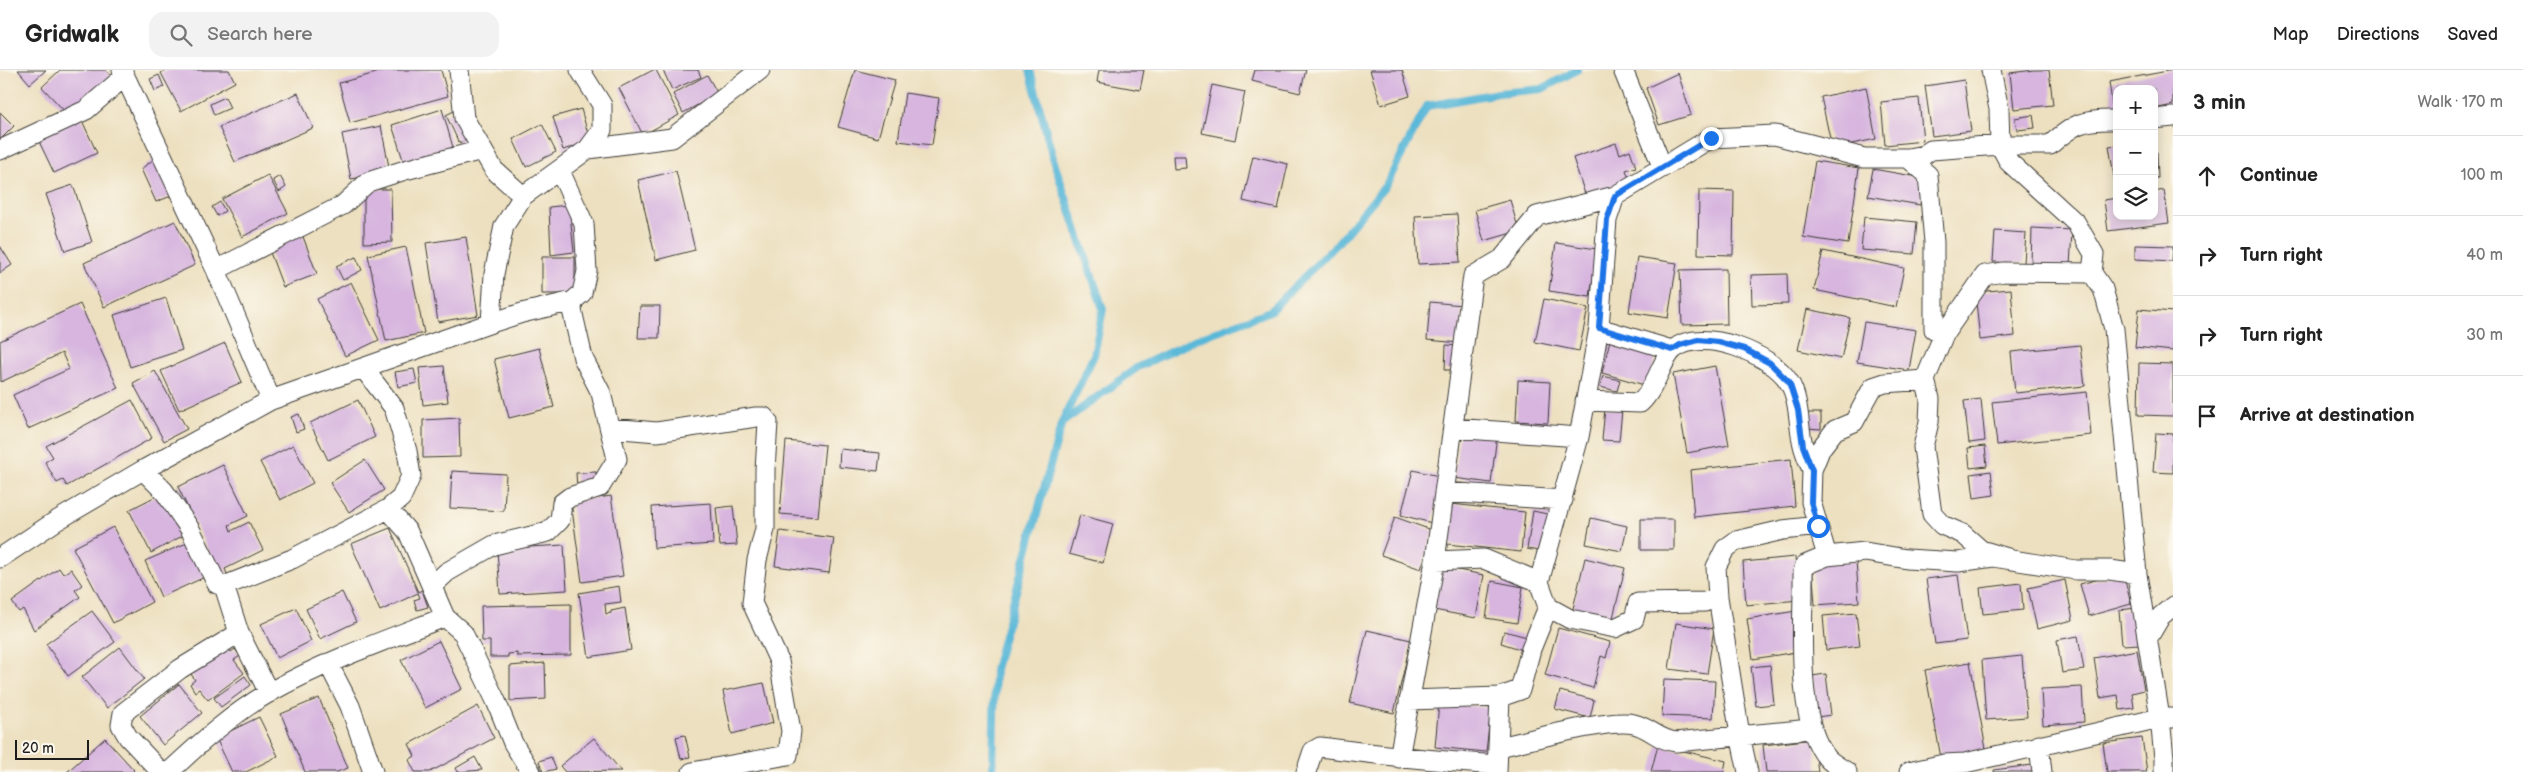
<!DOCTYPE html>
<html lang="en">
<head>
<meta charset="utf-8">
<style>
	:root { --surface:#fff; --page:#f2f2f2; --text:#222; --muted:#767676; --line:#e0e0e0 }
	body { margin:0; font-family:"Balsamiq Sans",sans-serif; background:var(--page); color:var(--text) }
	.controls { position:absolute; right:15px; top:15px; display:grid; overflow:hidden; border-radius:10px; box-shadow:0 2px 12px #0003 }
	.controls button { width:45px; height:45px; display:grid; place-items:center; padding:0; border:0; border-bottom:1px solid var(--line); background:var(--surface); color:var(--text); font:25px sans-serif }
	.scale { position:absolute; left:15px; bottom:12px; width:74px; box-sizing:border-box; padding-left:5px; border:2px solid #1c1c1c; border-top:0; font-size:14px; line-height:18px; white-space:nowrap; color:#1c1c1c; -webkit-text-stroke:4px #fbf7ec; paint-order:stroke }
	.stop { position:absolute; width:15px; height:15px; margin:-11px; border:4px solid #1a73e8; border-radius:50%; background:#fff }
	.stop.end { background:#1a73e8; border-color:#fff; box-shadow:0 1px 5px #0008 }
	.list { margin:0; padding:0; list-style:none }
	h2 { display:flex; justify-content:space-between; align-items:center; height:65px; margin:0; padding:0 20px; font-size:21px }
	h2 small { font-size:16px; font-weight:400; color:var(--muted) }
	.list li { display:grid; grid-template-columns:32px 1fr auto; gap:15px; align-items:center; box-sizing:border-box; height:80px; padding:0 20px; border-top:1px solid var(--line) }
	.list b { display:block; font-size:19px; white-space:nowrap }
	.list em { font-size:16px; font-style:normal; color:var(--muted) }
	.icon { flex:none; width:28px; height:28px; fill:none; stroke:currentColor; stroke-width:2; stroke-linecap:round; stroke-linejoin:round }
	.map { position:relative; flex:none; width:2173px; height:702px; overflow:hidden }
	header { display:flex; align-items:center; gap:30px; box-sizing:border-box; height:70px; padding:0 25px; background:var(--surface); border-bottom:1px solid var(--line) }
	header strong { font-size:24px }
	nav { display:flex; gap:28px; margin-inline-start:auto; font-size:18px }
	.search { width:350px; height:45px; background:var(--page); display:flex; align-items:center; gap:12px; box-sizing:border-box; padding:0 18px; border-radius:15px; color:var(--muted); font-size:19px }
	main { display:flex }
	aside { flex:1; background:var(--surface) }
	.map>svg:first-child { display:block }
</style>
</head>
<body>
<header>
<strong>Gridwalk</strong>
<div class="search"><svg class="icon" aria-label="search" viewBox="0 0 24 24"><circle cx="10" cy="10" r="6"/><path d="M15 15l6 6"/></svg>Search here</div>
<nav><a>Map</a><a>Directions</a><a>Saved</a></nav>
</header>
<main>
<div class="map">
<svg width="2173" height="702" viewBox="0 0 2173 702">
	<rect width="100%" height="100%" fill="#fbf7ec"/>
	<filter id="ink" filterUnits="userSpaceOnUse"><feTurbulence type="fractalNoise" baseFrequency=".02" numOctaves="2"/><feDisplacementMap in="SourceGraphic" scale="10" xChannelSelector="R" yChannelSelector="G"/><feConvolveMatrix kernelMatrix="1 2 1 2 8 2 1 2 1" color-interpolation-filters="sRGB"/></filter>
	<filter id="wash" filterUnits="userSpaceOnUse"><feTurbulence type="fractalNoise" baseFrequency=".0096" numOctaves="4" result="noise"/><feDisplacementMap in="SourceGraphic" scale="20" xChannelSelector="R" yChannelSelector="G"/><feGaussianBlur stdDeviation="1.12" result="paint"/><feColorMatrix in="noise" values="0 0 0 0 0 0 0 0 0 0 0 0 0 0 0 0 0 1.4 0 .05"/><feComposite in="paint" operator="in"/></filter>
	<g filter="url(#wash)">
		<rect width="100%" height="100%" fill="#ede0c0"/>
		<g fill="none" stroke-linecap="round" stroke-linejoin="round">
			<path stroke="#5ab8d8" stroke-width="8" d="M 1063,352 L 1138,297 L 1199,268 L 1270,241 L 1335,176 L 1386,115 L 1427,36 L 1498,23 L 1542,19 L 1577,0
				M 993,702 L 995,599 L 1062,352 L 1094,285 L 1103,239 L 1054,92 L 1030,0"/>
		</g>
		<g id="blocks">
			<path fill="#d7b5df" d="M 18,0 L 46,0 L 30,14 Z
				M 60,0 L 106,0 L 111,6 L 69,46 L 42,17 Z
				M 166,0 L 229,0 L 235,12 L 181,41 L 161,3 Z
				M 387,0 L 441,0 L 448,26 L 350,53 L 339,13 Z
				M 653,0 L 656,0 L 679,45 L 643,65 L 619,18 Z
				M 663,0 L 698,0 L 701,7 L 672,20 Z
				M 855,0 L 895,10 L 878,68 L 838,57 Z
				M 1099,0 L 1144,0 L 1140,20 L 1097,12 Z
				M 1255,0 L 1306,0 L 1300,23 L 1252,11 Z
				M 1370,0 L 1402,0 L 1410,26 L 1381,35 Z
				M 2034,0 L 2049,0 L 2053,35 L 2014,39 L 2010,3 Z
				M 2173,0 L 2173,35 L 2154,39 L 2154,19 L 2117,19 L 2117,46 L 2114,46 L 2109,12 Z
				M 1678,3 L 1691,45 L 1659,55 L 1646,18 Z
				M 159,5 L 164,17 L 155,21 L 150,9 Z
				M 707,5 L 718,24 L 683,43 L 673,24 Z
				M 1964,10 L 1971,61 L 1932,66 L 1925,16 Z
				M 1212,15 L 1245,22 L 1235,70 L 1202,63 Z
				M 1866,17 L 1876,69 L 1832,78 L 1821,27 Z
				M 298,23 L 313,58 L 235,92 L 219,57 Z
				M 905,23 L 939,28 L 932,75 L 898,71 Z
				M 225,27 L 230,38 L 214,45 L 210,34 Z
				M 1919,28 L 1923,71 L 1885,75 L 1881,32 Z
				M 442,39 L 454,81 L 405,96 L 392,55 Z
				M 458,39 L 472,68 L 459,73 L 446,45 Z
				M 581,39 L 590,71 L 563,80 L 553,47 Z
				M 0,42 L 14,56 L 0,70 Z
				M 79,44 L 97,83 L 54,103 L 36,65 Z
				M 2033,45 L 2035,58 L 2017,60 L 2015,48 Z
				M 542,54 L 556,82 L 526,97 L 513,69 Z
				M 381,56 L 390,102 L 351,109 L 342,64 Z
				M 1616,73 L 1620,84 L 1630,80 L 1636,97 L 1626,100 L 1630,112 L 1586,127 L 1573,88 Z
				M 2117,75 L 2117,112 L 2115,112 L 2109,76 Z
				M 2154,82 L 2157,82 L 2158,108 L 2154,108 Z
				M 1173,86 L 1185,86 L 1186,98 L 1174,99 Z
				M 1253,86 L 1288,94 L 1278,139 L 1243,131 Z
				M 154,89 L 171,126 L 156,132 L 141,99 Z
				M 1815,91 L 1859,98 L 1848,174 L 1803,167 Z
				M 1873,99 L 1924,108 L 1920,135 L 1868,126 Z
				M 676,101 L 695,180 L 656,190 L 638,110 Z
				M 268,105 L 288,143 L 242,167 L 222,129 Z
				M 280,106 L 286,117 L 279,122 L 273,110 Z
				M 73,115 L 92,172 L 65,181 L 46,124 Z
				M 364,119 L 391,119 L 392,172 L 364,173 Z
				M 1699,120 L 1734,121 L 1733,185 L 1698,184 Z
				M 2164,120 L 2169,153 L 2108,161 L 2104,130 L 2117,128 L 2117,146 L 2154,146 L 2154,122 Z
				M 1510,130 L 1519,161 L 1484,171 L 1475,140 Z
				M 220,132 L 225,141 L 217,146 L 212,137 Z
				M 569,135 L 574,182 L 551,185 L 549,137 Z
				M 1457,144 L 1460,192 L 1418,194 L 1415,146 Z
				M 1864,147 L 1917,152 L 1914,184 L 1861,180 Z
				M 175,151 L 195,195 L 104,237 L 84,193 Z
				M 2032,158 L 2072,160 L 2070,197 L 2031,195 Z
				M 1995,161 L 2026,163 L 2024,193 L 1993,192 Z
				M 302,164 L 317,204 L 283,217 L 268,177 Z
				M 466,167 L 478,245 L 438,252 L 426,173 Z
				M 1556,173 L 1597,179 L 1590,227 L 1549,221 Z
				M 2135,175 L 2173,176 L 2172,191 L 2135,189 Z
				M 0,176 L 12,195 L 0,203 Z
				M 406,177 L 424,263 L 386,271 L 368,185 Z
				M 1823,181 L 1904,198 L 1896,237 L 1814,220 Z
				M 356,187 L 362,200 L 343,210 L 336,196 Z
				M 542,187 L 575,187 L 575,224 L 542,224 Z
				M 1637,187 L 1677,193 L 1668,248 L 1629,242 Z
				M 1726,199 L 1727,254 L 1682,255 L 1680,200 Z
				M 1787,204 L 1788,234 L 1752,235 L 1751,205 Z
				M 351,212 L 379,270 L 345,286 L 317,229 Z
				M 2011,219 L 2015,266 L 1980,270 L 1975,222 Z
				M 166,228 L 182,280 L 130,297 L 114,245 Z
				M 1544,229 L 1588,238 L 1579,281 L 1535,272 Z
				M 1430,232 L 1462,235 L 1460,273 L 1427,270 Z
				M 80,234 L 118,318 L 28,359 L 13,325 L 69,299 L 62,283 L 1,312 L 0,271 Z
				M 640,236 L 660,236 L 659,268 L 638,268 Z
				M 1807,239 L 1850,248 L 1841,289 L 1798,280 Z
				M 2139,239 L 2173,242 L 2173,281 L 2135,277 Z
				M 1864,252 L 1916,260 L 1909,300 L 1857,292 Z
				M 1611,266 L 1658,279 L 1648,316 L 1602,303 Z
				M 225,273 L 242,312 L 179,340 L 161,301 Z
				M 1446,275 L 1460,276 L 1460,300 L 1445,300 Z
				M 2080,275 L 2085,316 L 2015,323 L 2011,282 Z
				M 539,278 L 554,337 L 509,348 L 494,289 Z
				M 2139,293 L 2173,294 L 2173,346 L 2138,345 Z
				M 444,296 L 448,332 L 423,335 L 419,298 Z
				M 1715,296 L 1729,375 L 1687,383 L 1673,304 Z
				M 414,299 L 417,313 L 398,317 L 395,302 Z
				M 155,301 L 187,359 L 164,371 L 133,313 Z
				M 1603,306 L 1620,310 L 1617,321 L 1600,317 Z
				M 1518,310 L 1550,312 L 1548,353 L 1516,351 Z
				M 2087,322 L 2091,365 L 1997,375 L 1992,332 Z
				M 1981,329 L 1985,371 L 1969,373 L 1964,331 Z
				M 132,330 L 152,368 L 67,416 L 63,410 L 57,413 L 45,392 L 53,387 L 46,376 Z
				M 358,330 L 375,367 L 328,390 L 310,353 Z
				M 1605,338 L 1622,340 L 1619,371 L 1602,370 Z
				M 1806,343 L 1821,343 L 1821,359 L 1806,358 Z
				M 299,344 L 304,359 L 296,362 L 291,347 Z
				M 459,348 L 460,387 L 423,388 L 423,350 Z
				M 1460,360 L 1497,365 L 1491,413 L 1454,408 Z
				M 2156,363 L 2173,364 L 2173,403 L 2153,402 Z
				M 786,371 L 825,375 L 818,447 L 780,444 Z
				M 293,375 L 313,413 L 280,430 L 260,392 Z
				M 1985,376 L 1987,396 L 1970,398 L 1968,378 Z
				M 840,379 L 880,383 L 878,401 L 839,397 Z
				M 1791,389 L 1795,436 L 1694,447 L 1690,400 Z
				M 365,390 L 384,420 L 349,442 L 330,413 Z
				M 223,395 L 248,446 L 229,455 L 231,461 L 249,452 L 263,480 L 225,499 L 228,507 L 222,510 L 178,417 Z
				M 1413,400 L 1443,407 L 1432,453 L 1401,445 Z
				M 452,401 L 506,404 L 504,441 L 450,438 Z
				M 1991,401 L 1994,425 L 1974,428 L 1971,404 Z
				M 596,402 L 597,416 L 577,418 L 576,403 Z
				M 162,423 L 184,465 L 151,483 L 129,440 Z
				M 611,426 L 623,506 L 582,512 L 571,432 Z
				M 711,433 L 713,474 L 654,478 L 652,437 Z
				M 1451,434 L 1525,442 L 1521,482 L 1447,474 Z
				M 733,436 L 737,475 L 720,476 L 716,438 Z
				M 1533,441 L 1552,445 L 1545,482 L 1527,479 Z
				M 1080,445 L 1113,454 L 1103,493 L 1069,484 Z
				M 1395,447 L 1434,461 L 1421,499 L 1381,485 Z
				M 1591,448 L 1627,456 L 1622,481 L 1586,474 Z
				M 1641,449 L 1674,449 L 1674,480 L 1641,480 Z
				M 113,457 L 152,532 L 113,553 L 73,478 Z
				M 390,458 L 418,522 L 422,520 L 428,537 L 417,540 L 414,530 L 420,528 L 418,523 L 380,541 L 351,474 Z
				M 780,461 L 834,468 L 829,503 L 775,496 Z
				M 189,472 L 205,507 L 161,527 L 145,491 Z
				M 564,475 L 567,520 L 500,524 L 497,479 Z
				M 1795,487 L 1799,530 L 1746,535 L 1743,492 Z
				M 1585,488 L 1625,498 L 1612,552 L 1572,543 Z
				M 1856,490 L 1859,532 L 1815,535 L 1812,493 Z
				M 1442,497 L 1484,505 L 1476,548 L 1434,540 Z
				M 59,498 L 63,504 L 71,499 L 82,515 L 75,520 L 80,527 L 34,560 L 23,539 L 19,542 L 12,532 Z
				M 2123,503 L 2131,534 L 2089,546 L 2080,514 Z
				M 1958,505 L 1967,570 L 1935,574 L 1926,509 Z
				M 2065,510 L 2073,550 L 2037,559 L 2028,518 Z
				M 1492,511 L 1523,517 L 1517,553 L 1486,548 Z
				M 2021,513 L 2023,540 L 1983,544 L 1980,518 Z
				M 619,516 L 621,532 L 605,534 L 606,544 L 611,543 L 611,541 L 625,538 L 631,580 L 589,587 L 579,523 Z
				M 342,522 L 356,552 L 320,569 L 306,539 Z
				M 571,534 L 571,585 L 517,586 L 517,583 L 508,584 L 508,587 L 490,587 L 490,571 L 482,571 L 481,536 Z
				M 296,538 L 311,571 L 277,588 L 261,554 Z
				M 2137,538 L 2140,574 L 2122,575 L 2119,540 Z
				M 92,541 L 115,572 L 68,606 L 46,574 Z
				M 1796,541 L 1802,581 L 1753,589 L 1747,549 Z
				M 1856,543 L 1860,576 L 1826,580 L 1823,546 Z
				M 1676,553 L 1714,559 L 1707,604 L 1669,599 Z
				M 1558,558 L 1610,572 L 1606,588 L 1601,586 L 1593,618 L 1545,605 Z
				M 1367,560 L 1411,570 L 1394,643 L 1350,633 Z
				M 1504,561 L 1527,567 L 1523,580 L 1501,573 Z
				M 2078,566 L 2084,600 L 2062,603 L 2057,570 Z
				M 439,571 L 462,619 L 425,638 L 401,590 Z
				M 225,575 L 231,582 L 235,579 L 240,586 L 234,590 L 244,603 L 208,630 L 199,619 L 195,622 L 190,614 L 195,610 L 189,601 Z
				M 120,577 L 144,609 L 107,638 L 82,607 Z
				M 2137,580 L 2144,620 L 2132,623 L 2134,638 L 2120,640 L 2118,625 L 2100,628 L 2094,588 Z
				M 2022,586 L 2027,647 L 1986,650 L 1982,590 Z
				M 1970,592 L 1986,679 L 1941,688 L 1925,600 Z
				M 545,593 L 546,629 L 510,631 L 510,596 Z
				M 1770,595 L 1774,634 L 1756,636 L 1751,597 Z
				M 1826,604 L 1831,645 L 1817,647 L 1812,606 Z
				M 245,606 L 251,615 L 221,637 L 214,628 Z
				M 1664,609 L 1715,611 L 1713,648 L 1662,646 Z
				M 764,613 L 773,653 L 732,664 L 723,621 Z
				M 179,614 L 202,643 L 163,675 L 140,646 Z
				M 2082,617 L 2084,652 L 2043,655 L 2041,619 Z
				M 1560,621 L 1594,630 L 1590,648 L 1555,639 Z
				M 319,628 L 348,698 L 337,702 L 305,702 L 281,644 Z
				M 1439,633 L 1491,638 L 1486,682 L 1435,677 Z
				M 478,636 L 494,668 L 430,702 L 415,702 L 409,690 L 415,686 L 409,674 Z
				M 259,647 L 278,686 L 246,702 L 232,702 L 216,668 Z
				M 685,665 L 690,687 L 681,689 L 676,667 Z
				M 105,668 L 134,700 L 132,702 L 67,702 Z
				M 594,668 L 621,701 L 565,702 L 560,696 Z
				M 2142,668 L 2147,702 L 2107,702 L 2103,673 Z
				M 1814,669 L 1818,702 L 1766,702 L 1763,675 Z
				M 1658,675 L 1726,691 L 1724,702 L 1651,702 Z
				M 475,687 L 482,700 L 458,702 L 456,698 Z
				M 551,687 L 556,699 L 543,702 L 539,691 Z
				M 2032,695 L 2033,702 L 1994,702 L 1994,700 Z"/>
		</g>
	</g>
	<g filter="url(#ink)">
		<use href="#blocks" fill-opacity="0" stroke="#3b3935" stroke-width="1"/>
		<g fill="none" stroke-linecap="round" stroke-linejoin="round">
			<g stroke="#3b3935" stroke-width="21">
				<path id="street" d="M 122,0 L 216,200 L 271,330
					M 459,0 L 464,48 L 494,100 L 523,126
					M 1623,0 L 1662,96
					M 1991,0 L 1999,39 L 2000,75 L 2009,92 L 2076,153 L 2094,184 L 2092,203 L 2103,219 L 2114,259 L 2137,504 L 2160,648 L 2164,688 L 2164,702
					M 2154,49 L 2173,47
					M 588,79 L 672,68 L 760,0
					M 0,80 L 86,40 L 125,6
					M 1908,88 L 1928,105 L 1934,172 L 1934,259 L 1944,264 L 1925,310 L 1930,329 L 1929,352 L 1923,377 L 1932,444 L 1942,455 L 1963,464 L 1981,480 L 2008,488
					M 216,200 L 343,135 L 368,112 L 405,100 L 482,80
					M 491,253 L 494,204 L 504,156 L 523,126 L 588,79 L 602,60 L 602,35 L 580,0
					M 1599,258 L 1672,280
					M 1944,264 L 1985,205 L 2004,202 L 2092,203
					M 1585,331 L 1640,333 C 1656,319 1662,288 1674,279 C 1702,256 1772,284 1789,312 C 1800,330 1798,356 1803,375 C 1805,384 1809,392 1812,400
					M 610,358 L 657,362 L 756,347 L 764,347 L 768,352 L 765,400 L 765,459 L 757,490 L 752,533 L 779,591 L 791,661 L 788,685 L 692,702
					M 1453,358 L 1579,367
					M 143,400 L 164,421 L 190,459 L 217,514 L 224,516 L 239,563 L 269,623
					M 1444,422 L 1563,430
					M 388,439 L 408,462 L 445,547 L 463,563 L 496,631 L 513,673 L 531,702
					M 1827,486 L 1865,482 L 1907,489 L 1958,492 L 1993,487 L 2076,500 L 2110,500 L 2137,504
					M 0,488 L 56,451 L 143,400 L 271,330 L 491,253 L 522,243 L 573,231
					M 1435,491 L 1484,489 L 1539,512
					M 224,516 L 292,489 L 388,439 L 401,428 L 411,406 L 407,381 L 394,338 L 364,299
					M 432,516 L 447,502 L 494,475 L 548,462 L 560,450 L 562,433 L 570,427 L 600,417 L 617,389 L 601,323 L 583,288 L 572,240 L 573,231 L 582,223 L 587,201 L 584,154 L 560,101
					M 1548,537 L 1570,549 L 1615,558 L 1634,549 L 1638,533 L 1705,532 L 1718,527
					M 2148,568 L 2161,546 L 2173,536
					M 328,593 L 350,636 L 373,702
					M 1409,630 L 1500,627
					M 2039,675 L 2042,702
					M 1499,677 C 1528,671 1608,648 1634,654 C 1651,658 1658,670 1676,672 L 1800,660 L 1811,657
					M 1399,688 L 1435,491 L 1473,206 L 1502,189 L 1537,146 L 1615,126 L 1711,68 L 1775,65 L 1864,88 L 1908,88 L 1924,85 L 1931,80 L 2000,75 L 2050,75 C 2075,53 2083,49 2117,50
					M 161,702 L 128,667 L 121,655 L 123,643 L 180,599 L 239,563
					M 169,702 C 200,673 233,643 270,622 C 326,591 386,570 445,547
					M 1306,702 L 1313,681 L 1320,677 C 1379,685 1437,691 1497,695
					M 1497,702 L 1500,627 L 1520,620 L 1531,579 L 1548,537 L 1539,512 L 1579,367 L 1599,258 L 1607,150 L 1615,126
					M 1748,702 L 1740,665 L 1718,527 L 1716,497 L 1725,479 L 1736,471 L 1783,460 L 1818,456
					M 1847,702 C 1841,698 1833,694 1828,689 C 1794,651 1804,552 1803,502 L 1805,495 L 1827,486 L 1811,432 L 1812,400 L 1821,378 L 1835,360 L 1854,352 L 1873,317 L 1885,313 L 1925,310
					M 1909,702 L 1944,694 L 1965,693 L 2160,648 L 2173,648"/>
			</g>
			<use href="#street" stroke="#fff" stroke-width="19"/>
		</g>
	</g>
	<g fill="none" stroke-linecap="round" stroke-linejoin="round" filter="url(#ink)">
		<path stroke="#1a73e8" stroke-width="6" d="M 1711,68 L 1615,126 L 1607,150 L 1599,258 L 1672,280 L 1680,275 L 1698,270 L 1718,272 L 1744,279 L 1770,293 L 1789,312 L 1798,340 L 1803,376 L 1812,400 L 1811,432 L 1818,456"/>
	</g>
</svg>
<div class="controls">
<button>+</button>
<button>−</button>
<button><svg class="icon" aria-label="layers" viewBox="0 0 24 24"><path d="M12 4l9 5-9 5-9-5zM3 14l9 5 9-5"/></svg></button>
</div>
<div class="scale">20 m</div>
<div class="stop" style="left:1818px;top:456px"></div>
<div class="stop end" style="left:1711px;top:68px"></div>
</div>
<aside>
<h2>3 min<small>Walk · 170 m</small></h2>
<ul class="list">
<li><svg class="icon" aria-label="ahead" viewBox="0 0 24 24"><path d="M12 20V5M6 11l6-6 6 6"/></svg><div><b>Continue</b></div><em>100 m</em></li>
<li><svg class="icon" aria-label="right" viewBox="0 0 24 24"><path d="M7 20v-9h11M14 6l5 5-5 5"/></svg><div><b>Turn right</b></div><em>40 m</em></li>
<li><svg class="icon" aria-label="right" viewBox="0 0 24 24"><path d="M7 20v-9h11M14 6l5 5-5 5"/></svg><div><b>Turn right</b></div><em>30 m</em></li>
<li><svg class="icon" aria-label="arrive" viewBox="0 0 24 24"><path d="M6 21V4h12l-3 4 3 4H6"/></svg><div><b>Arrive at destination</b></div></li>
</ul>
</aside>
</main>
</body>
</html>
